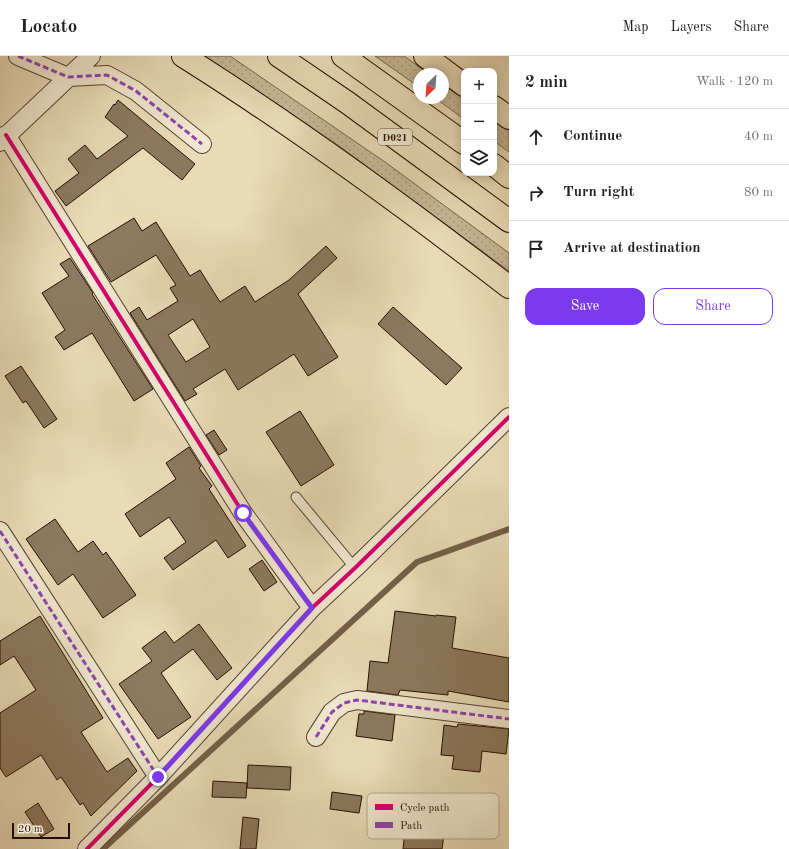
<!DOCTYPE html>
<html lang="en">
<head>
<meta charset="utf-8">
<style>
	:root { --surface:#fff; --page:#f2f2f2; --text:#202124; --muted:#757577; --line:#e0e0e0; --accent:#7c3aed }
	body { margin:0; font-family:"Old Standard TT",serif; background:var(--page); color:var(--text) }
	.controls { position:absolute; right:12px; top:12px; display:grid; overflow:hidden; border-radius:8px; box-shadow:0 2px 10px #0003 }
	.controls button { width:36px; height:36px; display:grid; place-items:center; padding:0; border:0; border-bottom:1px solid var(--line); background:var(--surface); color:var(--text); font:20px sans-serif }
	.compass { position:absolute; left:413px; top:12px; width:36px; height:36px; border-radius:50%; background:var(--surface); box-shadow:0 2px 10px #0003; rotate:205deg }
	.scale { position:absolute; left:12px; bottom:10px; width:58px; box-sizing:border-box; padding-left:4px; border:2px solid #280e00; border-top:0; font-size:11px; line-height:14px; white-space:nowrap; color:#280e00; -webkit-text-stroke:3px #f0e8d0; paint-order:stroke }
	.stop { position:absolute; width:12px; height:12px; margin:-9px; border:3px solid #7c3aed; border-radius:50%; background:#fff }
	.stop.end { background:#7c3aed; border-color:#fff; box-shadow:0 1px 4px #0008 }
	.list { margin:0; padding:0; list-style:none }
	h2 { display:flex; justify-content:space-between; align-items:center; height:52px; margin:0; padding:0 16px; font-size:17px }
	h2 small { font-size:13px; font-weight:400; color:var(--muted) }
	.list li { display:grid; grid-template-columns:26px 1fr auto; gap:12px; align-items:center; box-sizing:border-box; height:56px; padding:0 16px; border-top:1px solid var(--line) }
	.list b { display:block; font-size:15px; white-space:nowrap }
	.list em { font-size:13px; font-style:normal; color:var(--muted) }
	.actions { display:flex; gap:8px; padding:12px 16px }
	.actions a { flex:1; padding:9px 0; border:1px solid var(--accent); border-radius:12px; text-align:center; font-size:14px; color:var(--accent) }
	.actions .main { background:var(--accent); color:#fff }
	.icon { flex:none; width:22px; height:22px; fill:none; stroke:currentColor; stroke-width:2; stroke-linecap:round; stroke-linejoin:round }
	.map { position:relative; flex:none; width:509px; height:793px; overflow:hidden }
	header { display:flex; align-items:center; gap:24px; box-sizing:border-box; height:56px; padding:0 20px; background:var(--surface); border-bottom:1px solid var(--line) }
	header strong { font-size:19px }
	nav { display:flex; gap:22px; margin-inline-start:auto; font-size:14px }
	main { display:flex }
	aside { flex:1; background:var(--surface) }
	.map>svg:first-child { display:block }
</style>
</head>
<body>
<header>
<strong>Locato</strong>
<nav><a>Map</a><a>Layers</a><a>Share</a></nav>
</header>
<main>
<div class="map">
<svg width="509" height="793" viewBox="0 0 509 793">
	<defs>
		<pattern id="grass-dots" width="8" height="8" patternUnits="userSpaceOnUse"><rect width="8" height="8" fill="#c7b897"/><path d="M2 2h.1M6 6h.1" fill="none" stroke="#ab9d80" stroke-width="1.8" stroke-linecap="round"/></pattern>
	</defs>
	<rect width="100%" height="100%" fill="#e8dbb6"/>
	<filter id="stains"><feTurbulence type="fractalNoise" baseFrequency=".005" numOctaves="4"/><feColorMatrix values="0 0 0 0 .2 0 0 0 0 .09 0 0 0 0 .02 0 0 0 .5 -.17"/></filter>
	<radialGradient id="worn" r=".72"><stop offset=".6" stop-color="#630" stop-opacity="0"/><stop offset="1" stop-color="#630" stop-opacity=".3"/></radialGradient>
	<path fill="url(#grass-dots)" stroke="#78634c" d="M 205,0 L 230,0 L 385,106 L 509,197 L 509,215 L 339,90 Z
		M 375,0 L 404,0 L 429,18 L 419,18 L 419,31 Z
		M 443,28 L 464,43 L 464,63 L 435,42 L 443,42 Z
		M 494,64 L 509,75 L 509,96 L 494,85 Z"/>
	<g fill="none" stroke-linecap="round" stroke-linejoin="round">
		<path stroke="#745f48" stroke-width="6" d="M 103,793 L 417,506 L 509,473"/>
	</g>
	<path fill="#8c795f" stroke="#280e00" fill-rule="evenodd" d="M 118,44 L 195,108 L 182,124 L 143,92 L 66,150 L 55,135 L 79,117 L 68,103 L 85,89 L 97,103 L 128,80 L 105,61 L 114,48 L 115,49 Z
		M 134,162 L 142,175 L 156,166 L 190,220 L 200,214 L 220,246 L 245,230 L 255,246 L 289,224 L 326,190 L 337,202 L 298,238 L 338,301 L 308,320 L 294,298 L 238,334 L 225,313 L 193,333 L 197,338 L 185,345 L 130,257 L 139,251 L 147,264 L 178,245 L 170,232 L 176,229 L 156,199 L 111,226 L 88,190 ZM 193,263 L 210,291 L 186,306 L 168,279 Z
		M 70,202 L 93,237 L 92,238 L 153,333 L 134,345 L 92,277 L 64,294 L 55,281 L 65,274 L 42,237 L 69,220 L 60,208 Z
		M 393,251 L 462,312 L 446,329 L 378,268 Z
		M 21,310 L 57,363 L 44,372 L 26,345 L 23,347 L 5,320 Z
		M 300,355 L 334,409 L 301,430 L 266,376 Z
		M 214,374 L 227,394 L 219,399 L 206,379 Z
		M 189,391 L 201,410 L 199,412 L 212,430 L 209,433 L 246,490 L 228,502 L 216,484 L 173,514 L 164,502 L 186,486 L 169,461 L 140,481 L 125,458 L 176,423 L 166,407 Z
		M 55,463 L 78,496 L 93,485 L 103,499 L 106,496 L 136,539 L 103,562 L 73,518 L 58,529 L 26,483 Z
		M 262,504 L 277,526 L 264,535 L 249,513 Z
		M 395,555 L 436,560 L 436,559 L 456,561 L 452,592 L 509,602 L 509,646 L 448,635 L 448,639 L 400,634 L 398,639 L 367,635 L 370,605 L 388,607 Z
		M 40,560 L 103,662 L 81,676 L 107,716 L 128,702 L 137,715 L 91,760 L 83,747 L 80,749 L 61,721 L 57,724 L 41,699 L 6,721 L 0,712 L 0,657 L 36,634 L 14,600 L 0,609 L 0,585 Z
		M 199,568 L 232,612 L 217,624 L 193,593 L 161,617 L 191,661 L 158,683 L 119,628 L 152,605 L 142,592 L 165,575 L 174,587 Z
		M 364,655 L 395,659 L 392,685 L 356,680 L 359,658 L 364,658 Z
		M 458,668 L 509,673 L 506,698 L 482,695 L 480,716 L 452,713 L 454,700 L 441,699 L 444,669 L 457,671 Z
		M 248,709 L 291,711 L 290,734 L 247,732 Z
		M 213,725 L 247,727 L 246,742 L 212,741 Z
		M 332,736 L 362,740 L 359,757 L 330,753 Z
		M 38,747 L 54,773 L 41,781 L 25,756 Z
		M 425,748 L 448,751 L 442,793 L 403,793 L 405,774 L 421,776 Z
		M 243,761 L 259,763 L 256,793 L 240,793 Z"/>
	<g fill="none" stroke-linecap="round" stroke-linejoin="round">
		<g stroke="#58412e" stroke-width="11">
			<path id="lane" d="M 296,441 L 355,512"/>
		</g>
		<g stroke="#58412e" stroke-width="20">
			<path id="street" d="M 18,0 L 68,21 L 107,19 L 136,35 L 202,88
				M 6,79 L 243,457 L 312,552
				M 0,86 L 91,0
				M 0,475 L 158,721
				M 316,681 L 332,656 L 344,647 L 357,644 L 509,663
				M 87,793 L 158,721 L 312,552 L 355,512 L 509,361"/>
		</g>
		<g stroke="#280e00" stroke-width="24">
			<path id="highway" d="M 183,0 C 296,71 404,150 509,231
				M 279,0 L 348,47 L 509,165
				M 343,0 L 464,87
				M 425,0 L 464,29
				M 494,51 L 509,62
				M 494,109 L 509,121"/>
		</g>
		<use href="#lane" stroke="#f0e8d0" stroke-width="9"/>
		<use href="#street" stroke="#f0e8d0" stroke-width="18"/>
		<use href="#highway" stroke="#e8dbb6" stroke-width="22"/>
		<path stroke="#8e44ad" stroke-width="3" stroke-dasharray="6 3" stroke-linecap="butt" d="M 18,0 L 68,21 L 107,19 L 136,35 L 202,88
			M 0,475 L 158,721
			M 316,681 L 332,656 L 344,647 L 357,644 L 509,663"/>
		<g stroke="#f0e8d0" stroke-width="6">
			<path id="cycleway" d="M 6,79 L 243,457 L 312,552
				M 87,793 L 158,721 L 312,552 L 355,512 L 509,361"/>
		</g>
		<use href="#cycleway" stroke="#d6006c" stroke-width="4"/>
	</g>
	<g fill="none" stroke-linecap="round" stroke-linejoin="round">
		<path stroke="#7c3aed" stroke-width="5" d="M 158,721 L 312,552 L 243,457"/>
	</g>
	<g text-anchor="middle" stroke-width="3" stroke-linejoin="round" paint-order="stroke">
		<rect fill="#f0e8d0" stroke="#644f3e" stroke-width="1" x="378" y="73" width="34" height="16" rx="3"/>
		<g font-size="10" font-weight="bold" fill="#280e00">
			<text x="395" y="85">D021</text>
		</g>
	</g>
	<rect x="367" y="737" width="132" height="46" rx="6" fill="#f0e8d0" stroke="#b4a792" stroke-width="1"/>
	<rect x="375" y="748" width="18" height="6" fill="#d6006c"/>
	<rect x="375" y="766" width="18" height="6" fill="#8e44ad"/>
	<g font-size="11" fill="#280e00">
		<text x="400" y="755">Cycle path</text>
		<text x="400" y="773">Path</text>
	</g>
	<rect width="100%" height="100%" filter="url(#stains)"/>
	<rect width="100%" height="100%" fill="url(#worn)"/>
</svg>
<div class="controls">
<button>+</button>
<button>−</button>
<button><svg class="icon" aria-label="layers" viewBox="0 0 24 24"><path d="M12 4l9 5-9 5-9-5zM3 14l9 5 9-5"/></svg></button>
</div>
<svg class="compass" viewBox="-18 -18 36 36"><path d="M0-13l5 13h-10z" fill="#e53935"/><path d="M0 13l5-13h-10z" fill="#757577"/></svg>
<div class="scale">20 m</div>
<div class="stop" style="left:243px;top:457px"></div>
<div class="stop end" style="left:158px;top:721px"></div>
</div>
<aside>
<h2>2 min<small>Walk · 120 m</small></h2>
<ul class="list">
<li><svg class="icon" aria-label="ahead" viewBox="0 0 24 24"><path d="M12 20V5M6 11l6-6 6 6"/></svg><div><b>Continue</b></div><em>40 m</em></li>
<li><svg class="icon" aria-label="right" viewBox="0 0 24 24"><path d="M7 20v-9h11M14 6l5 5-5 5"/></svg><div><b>Turn right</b></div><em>80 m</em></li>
<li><svg class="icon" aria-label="arrive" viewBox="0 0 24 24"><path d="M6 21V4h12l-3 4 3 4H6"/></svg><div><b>Arrive at destination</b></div></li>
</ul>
<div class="actions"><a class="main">Save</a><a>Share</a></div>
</aside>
</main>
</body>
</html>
